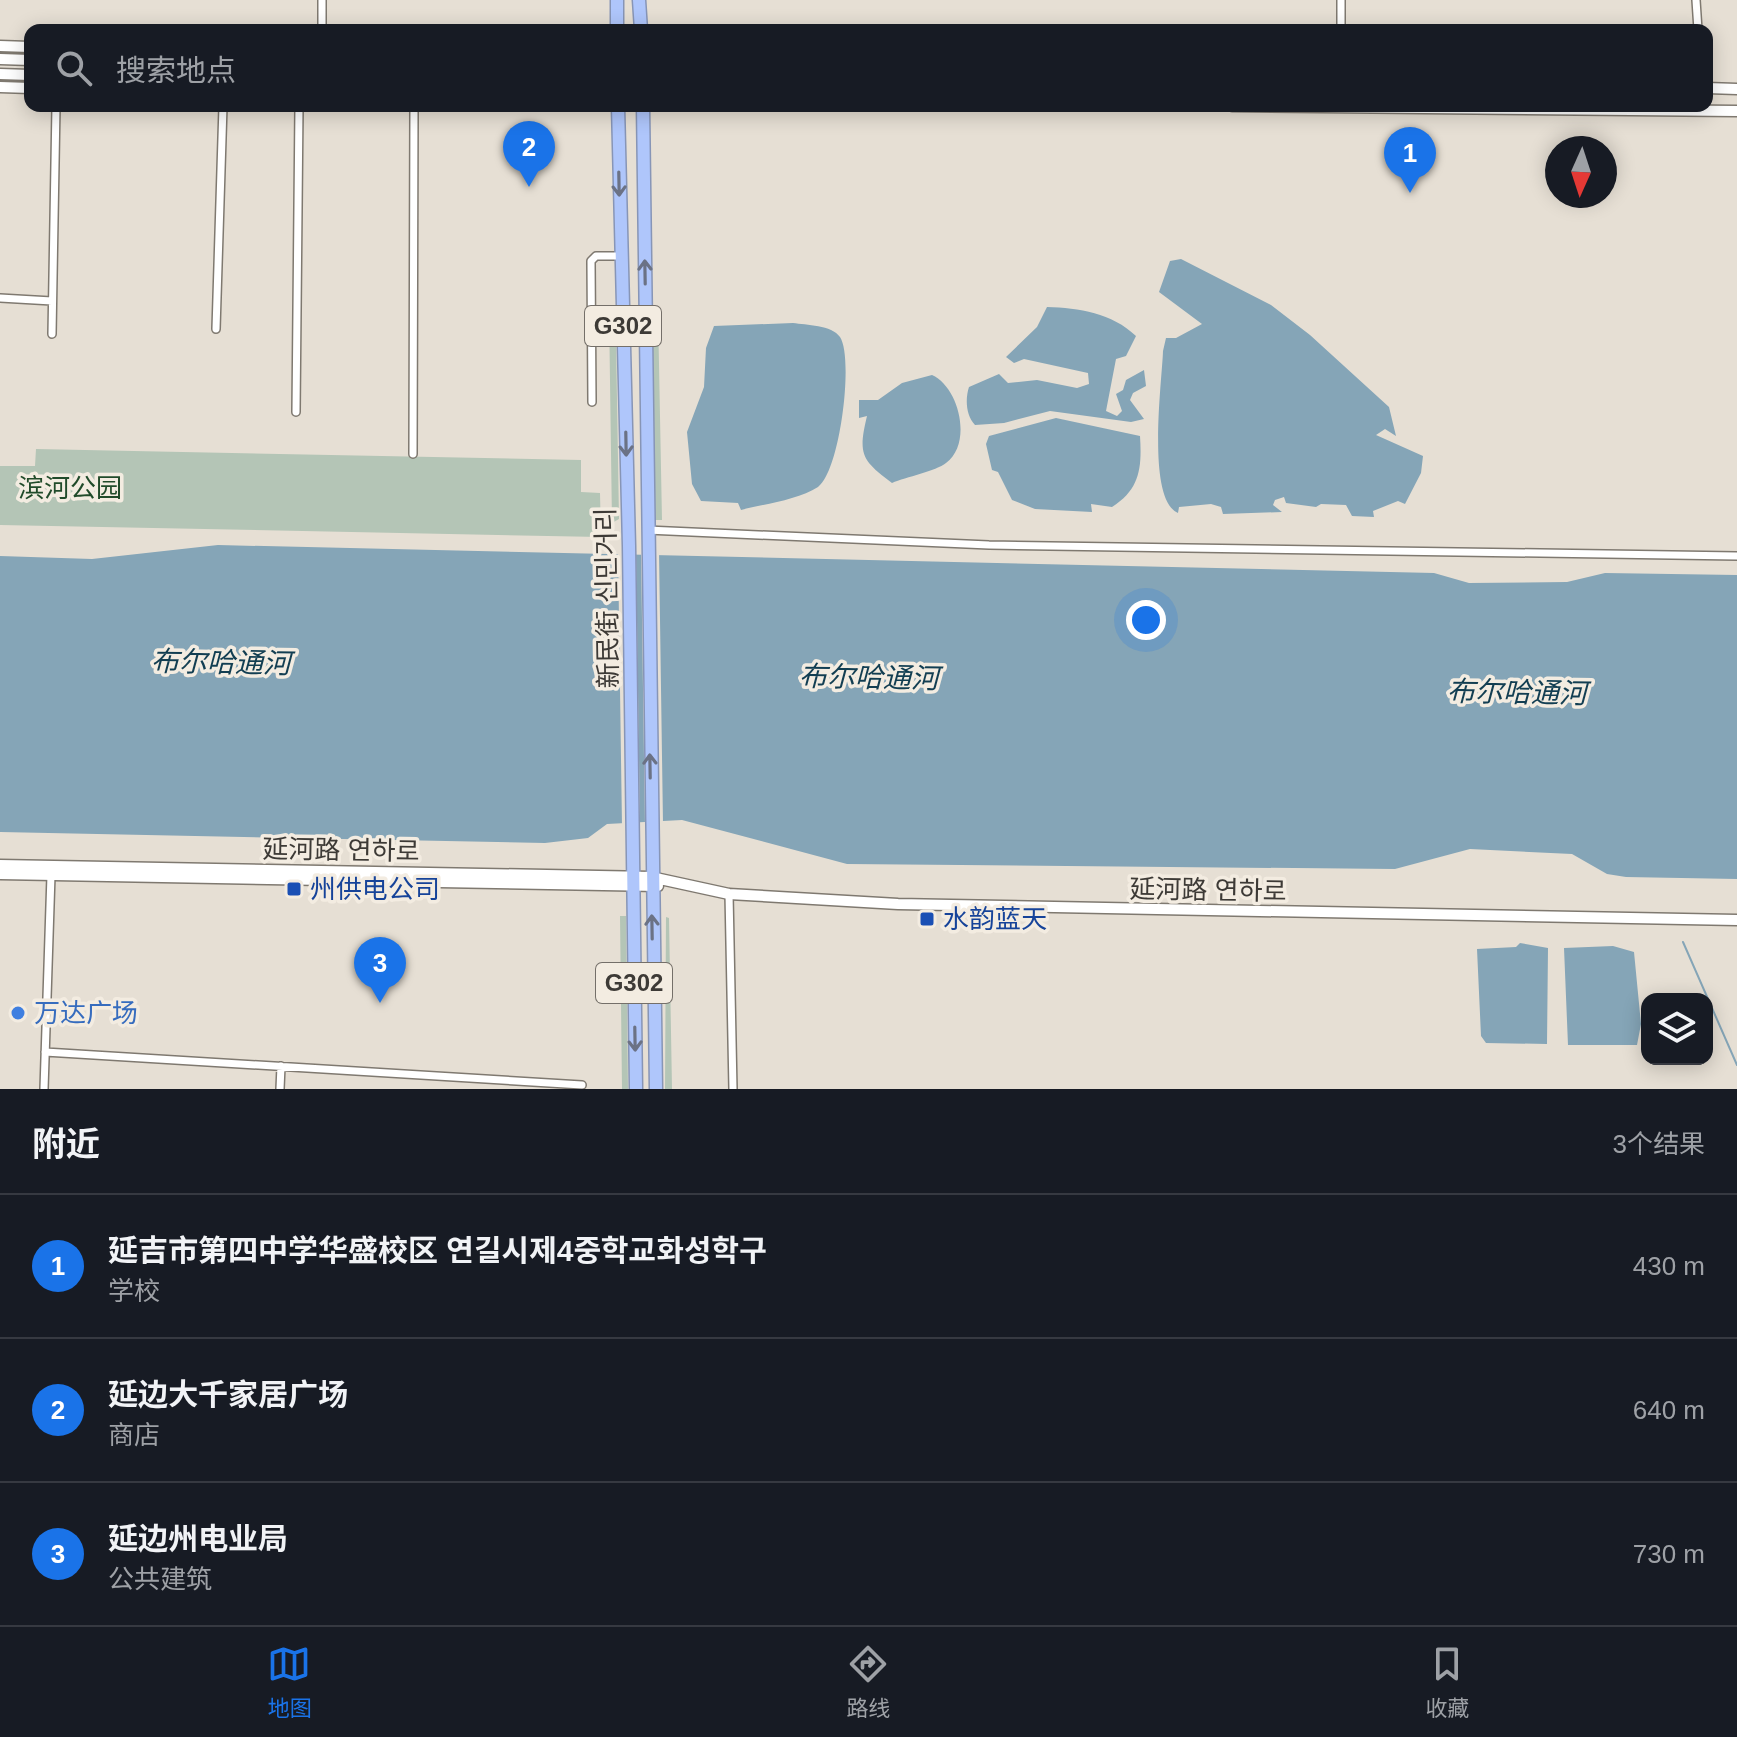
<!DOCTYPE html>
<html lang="zh">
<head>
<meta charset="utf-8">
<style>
	:root { --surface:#171b24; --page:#242831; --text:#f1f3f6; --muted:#9ea1a6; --line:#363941; --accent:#1a73e8 }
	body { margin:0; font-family:Arial,"Noto Sans SC","Noto Sans KR",sans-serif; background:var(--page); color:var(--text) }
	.controls { position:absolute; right:24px; bottom:24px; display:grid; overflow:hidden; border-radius:16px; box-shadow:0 4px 20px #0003 }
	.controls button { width:72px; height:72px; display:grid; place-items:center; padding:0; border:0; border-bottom:2px solid var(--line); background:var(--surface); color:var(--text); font:40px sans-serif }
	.compass { position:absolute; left:1545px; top:136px; width:72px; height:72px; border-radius:50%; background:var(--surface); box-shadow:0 4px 20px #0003; rotate:183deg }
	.you { position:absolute; left:1146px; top:620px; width:28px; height:28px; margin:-20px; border:6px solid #fff; border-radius:50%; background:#1a73e8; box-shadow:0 0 0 12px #1a73e833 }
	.badge { display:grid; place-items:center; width:52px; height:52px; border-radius:50%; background:var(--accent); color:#fff; font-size:26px; font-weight:700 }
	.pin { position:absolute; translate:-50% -66px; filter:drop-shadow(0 2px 4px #0008) }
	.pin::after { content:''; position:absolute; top:42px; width:28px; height:24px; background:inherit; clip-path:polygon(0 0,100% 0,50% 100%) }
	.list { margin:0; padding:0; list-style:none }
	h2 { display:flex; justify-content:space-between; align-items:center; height:104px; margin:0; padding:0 32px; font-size:34px }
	h2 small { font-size:26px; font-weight:400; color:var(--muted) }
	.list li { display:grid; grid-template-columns:52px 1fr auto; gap:24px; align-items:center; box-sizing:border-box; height:144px; padding:0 32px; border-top:2px solid var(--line) }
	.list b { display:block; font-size:30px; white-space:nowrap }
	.list p { margin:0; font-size:26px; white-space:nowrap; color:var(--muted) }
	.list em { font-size:26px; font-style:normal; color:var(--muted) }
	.icon { flex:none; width:44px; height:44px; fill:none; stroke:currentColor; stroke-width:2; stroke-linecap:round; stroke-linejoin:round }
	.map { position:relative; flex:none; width:1737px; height:1089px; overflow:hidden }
	.search { position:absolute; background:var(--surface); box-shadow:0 4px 20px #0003; left:24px; right:24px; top:24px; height:88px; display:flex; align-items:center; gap:20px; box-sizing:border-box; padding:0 28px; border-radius:16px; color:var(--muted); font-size:30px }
	.sheet { height:536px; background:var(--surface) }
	nav { display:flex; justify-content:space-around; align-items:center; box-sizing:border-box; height:112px; border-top:2px solid var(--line); background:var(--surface); font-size:22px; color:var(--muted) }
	nav a { display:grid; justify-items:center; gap:4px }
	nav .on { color:var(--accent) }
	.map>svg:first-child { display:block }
</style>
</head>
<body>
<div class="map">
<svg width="1737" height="1089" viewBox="0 0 1737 1089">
	<rect width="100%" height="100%" fill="#e6dfd4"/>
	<path fill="#b4c5b6" d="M 609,310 L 612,310 L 616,339 L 619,519 L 612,523 Z
		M 655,312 L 658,312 L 662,520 L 655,520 L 652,344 Z
		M 36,449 L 581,460 L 581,492 L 600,493 L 601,537 L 0,525 L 0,466 L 35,466 Z
		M 620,916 L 626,916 L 628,1089 L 622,1089 Z
		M 666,917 L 669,918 L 672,1089 L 665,1089 Z"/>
	<path fill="#85a5b7" d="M 1181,259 L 1271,305 L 1310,335 L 1389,407 L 1396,436 L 1385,429 L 1376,435 L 1423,456 L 1421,473 L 1405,504 L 1398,501 L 1373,511 L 1374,517 L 1352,516 L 1346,505 L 1321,504 L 1316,507 L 1286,503 L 1284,497 L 1275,500 L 1273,505 L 1282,512 L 1223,514 L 1221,507 L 1211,504 L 1179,507 L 1178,513 C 1146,499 1162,382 1163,351 L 1166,338 L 1176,338 L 1202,324 L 1159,292 L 1170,261 Z
		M 1047,307 C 1079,308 1112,313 1136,336 L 1126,356 L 1116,359 L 1106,411 L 1117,416 L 1122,411 L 1116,394 L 1123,390 L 1126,380 L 1144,370 L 1146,386 L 1133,393 L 1130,400 L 1144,419 L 1131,422 L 1050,411 L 1004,423 L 975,425 C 966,416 965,399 969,387 L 999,374 L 1008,383 L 1037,380 L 1077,388 L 1089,384 L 1088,373 L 1024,359 L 1014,363 L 1006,357 L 1037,327 Z
		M 793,323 C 806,325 832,325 840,337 C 854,358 840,472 818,487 C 798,500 764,504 741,510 L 738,503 L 701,501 L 692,484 L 687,432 L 704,387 L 706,348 L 714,326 Z
		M 932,375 C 959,387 973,443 946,463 C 936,471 906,477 892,483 C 861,460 858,454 867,416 L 859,418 L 859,400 L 878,400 L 902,383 Z
		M 1056,418 L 1140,436 C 1142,468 1140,489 1112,507 L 1091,504 L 1092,512 L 1035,509 L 1012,500 L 998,472 L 992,470 L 986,444 L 989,436 Z
		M 218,545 L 1434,573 L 1469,583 L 1567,582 L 1605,573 L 1737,575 L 1737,879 L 1626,877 L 1607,874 L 1572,854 L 1470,849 L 1395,869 L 847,864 L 682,820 L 607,824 L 588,838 L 545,843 L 0,832 L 0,556 L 92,559 Z
		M 1520,943 L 1548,948 L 1547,1044 L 1486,1043 L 1481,1036 L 1477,949 L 1516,947 Z
		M 1613,946 L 1634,952 L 1641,1024 L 1637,1045 L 1568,1045 L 1564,948 Z"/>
	<path fill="#e6dfd4" d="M 618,550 L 636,550 L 640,826 L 622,827 Z
		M 641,551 L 659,551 L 663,824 L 645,826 Z"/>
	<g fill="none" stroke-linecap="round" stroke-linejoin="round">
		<path stroke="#85a5b7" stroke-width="2" d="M 1683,942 L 1737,1065"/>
		<g stroke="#7f7970" stroke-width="10">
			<path id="street" d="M 322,0 L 322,30
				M 1341,0 L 1341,30
				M 1696,0 L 1698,30
				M 0,298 L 52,301
				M 216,329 L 223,106
				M 52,334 L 56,106
				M 592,402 L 591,261 L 596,256 L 621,256
				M 296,412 L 299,106
				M 413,454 L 414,106
				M 647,530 L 989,545 L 1737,556
				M 729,894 L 733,1089
				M 45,1052 L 582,1085
				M 44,1089 L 51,875
				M 280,1089 L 281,1066"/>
		</g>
		<g stroke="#7f7970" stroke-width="13">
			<path id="secondary" d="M 0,46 L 30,47
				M 0,59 L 30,60
				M 0,74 L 30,75
				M 0,87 L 30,88
				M 1707,88 L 1737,89
				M 1232,106 L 1737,111
				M 0,865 L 651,877 L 729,894 L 898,904 L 1737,920
				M 0,874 L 658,886"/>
		</g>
		<g stroke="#8795b6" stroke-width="15">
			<path id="highway" d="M 617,0 L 617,30
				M 639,0 L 641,30
				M 618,106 L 629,546 L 636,1089
				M 643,106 L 656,1089"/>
		</g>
		<use href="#street" stroke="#fff" stroke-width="7"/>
		<use href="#secondary" stroke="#fff" stroke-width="10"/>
		<use href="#highway" stroke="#afc6fb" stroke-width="12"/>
	</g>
	<defs><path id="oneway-shaft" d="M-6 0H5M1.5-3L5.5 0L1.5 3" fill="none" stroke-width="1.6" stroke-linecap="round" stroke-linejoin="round" transform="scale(2)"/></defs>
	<g stroke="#6b7285">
		<use href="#oneway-shaft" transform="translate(619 184) rotate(89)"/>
		<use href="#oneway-shaft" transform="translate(645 272) rotate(-91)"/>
		<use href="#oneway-shaft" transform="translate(626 444) rotate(89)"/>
		<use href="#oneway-shaft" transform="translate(650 766) rotate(-91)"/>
		<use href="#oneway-shaft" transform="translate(652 927) rotate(-91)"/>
		<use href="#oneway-shaft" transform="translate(635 1039) rotate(89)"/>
	</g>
	<g fill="#1a4fb4" stroke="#f3ece1" stroke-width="3">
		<rect x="286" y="881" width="16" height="16" rx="4"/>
		<rect x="919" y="911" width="16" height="16" rx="4"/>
	</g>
	<circle fill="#3f7fe0" stroke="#f3ece1" stroke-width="3" cx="18" cy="1013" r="8"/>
	<g text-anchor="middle" stroke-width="7" stroke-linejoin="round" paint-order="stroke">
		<g fill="#f3ece1" stroke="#746f69" stroke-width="2">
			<rect x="585" y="306" width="76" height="40" rx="6"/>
			<rect x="596" y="963" width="76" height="40" rx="6"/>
		</g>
		<g font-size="24" font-weight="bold" fill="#3d3a36">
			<text x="623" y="334">G302</text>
			<text x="634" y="991">G302</text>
		</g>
		<g font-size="26" fill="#214b2a" stroke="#f3ece1">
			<text x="70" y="497">滨河公园</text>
		</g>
		<g font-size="26" fill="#3d3a36" stroke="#f3ece1">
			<text transform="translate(607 598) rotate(-91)" y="9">新民街 신민거리</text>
			<text transform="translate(341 850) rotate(1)" y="9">延河路 연하로</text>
			<text transform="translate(1208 890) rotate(1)" y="9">延河路 연하로</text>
		</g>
		<g font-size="26" fill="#164399" stroke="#f3ece1" text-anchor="start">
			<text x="310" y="898">州供电公司</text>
			<text x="943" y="928">水韵蓝天</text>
		</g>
		<g font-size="26" fill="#366cbe" stroke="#f3ece1" text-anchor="start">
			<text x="34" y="1022">万达广场</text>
		</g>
		<g font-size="28" font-style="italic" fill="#123e52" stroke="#f3ece1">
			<text transform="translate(221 662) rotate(1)" y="10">布尔哈通河</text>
			<text transform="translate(869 677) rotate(1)" y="10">布尔哈通河</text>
			<text transform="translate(1517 692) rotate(1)" y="10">布尔哈通河</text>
		</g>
	</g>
</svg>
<div class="controls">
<button><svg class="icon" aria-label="layers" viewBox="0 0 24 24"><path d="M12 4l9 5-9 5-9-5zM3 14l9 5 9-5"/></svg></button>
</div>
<svg class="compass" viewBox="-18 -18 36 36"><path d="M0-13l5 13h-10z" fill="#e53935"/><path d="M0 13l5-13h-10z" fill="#9ea1a6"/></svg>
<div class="you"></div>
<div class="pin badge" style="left:1410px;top:193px">1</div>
<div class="pin badge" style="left:529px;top:187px">2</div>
<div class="pin badge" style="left:380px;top:1003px">3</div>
<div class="search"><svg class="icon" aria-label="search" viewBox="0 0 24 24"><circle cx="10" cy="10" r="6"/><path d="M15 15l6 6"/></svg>搜索地点</div>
</div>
<section class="sheet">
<h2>附近<small>3个结果</small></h2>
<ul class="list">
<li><span class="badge">1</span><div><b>延吉市第四中学华盛校区 연길시제4중학교화성학구</b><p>学校</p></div><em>430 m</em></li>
<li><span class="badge">2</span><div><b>延边大千家居广场</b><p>商店</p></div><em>640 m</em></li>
<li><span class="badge">3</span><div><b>延边州电业局</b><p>公共建筑</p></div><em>730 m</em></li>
</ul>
</section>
<nav>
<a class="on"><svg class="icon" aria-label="map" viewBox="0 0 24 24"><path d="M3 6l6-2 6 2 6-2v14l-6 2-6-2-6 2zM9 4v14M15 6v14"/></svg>地图</a>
<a><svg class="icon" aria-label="directions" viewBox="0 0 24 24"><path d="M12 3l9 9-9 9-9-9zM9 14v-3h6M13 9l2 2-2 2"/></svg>路线</a>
<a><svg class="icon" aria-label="saved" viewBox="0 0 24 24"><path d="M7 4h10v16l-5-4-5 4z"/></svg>收藏</a>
</nav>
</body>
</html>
